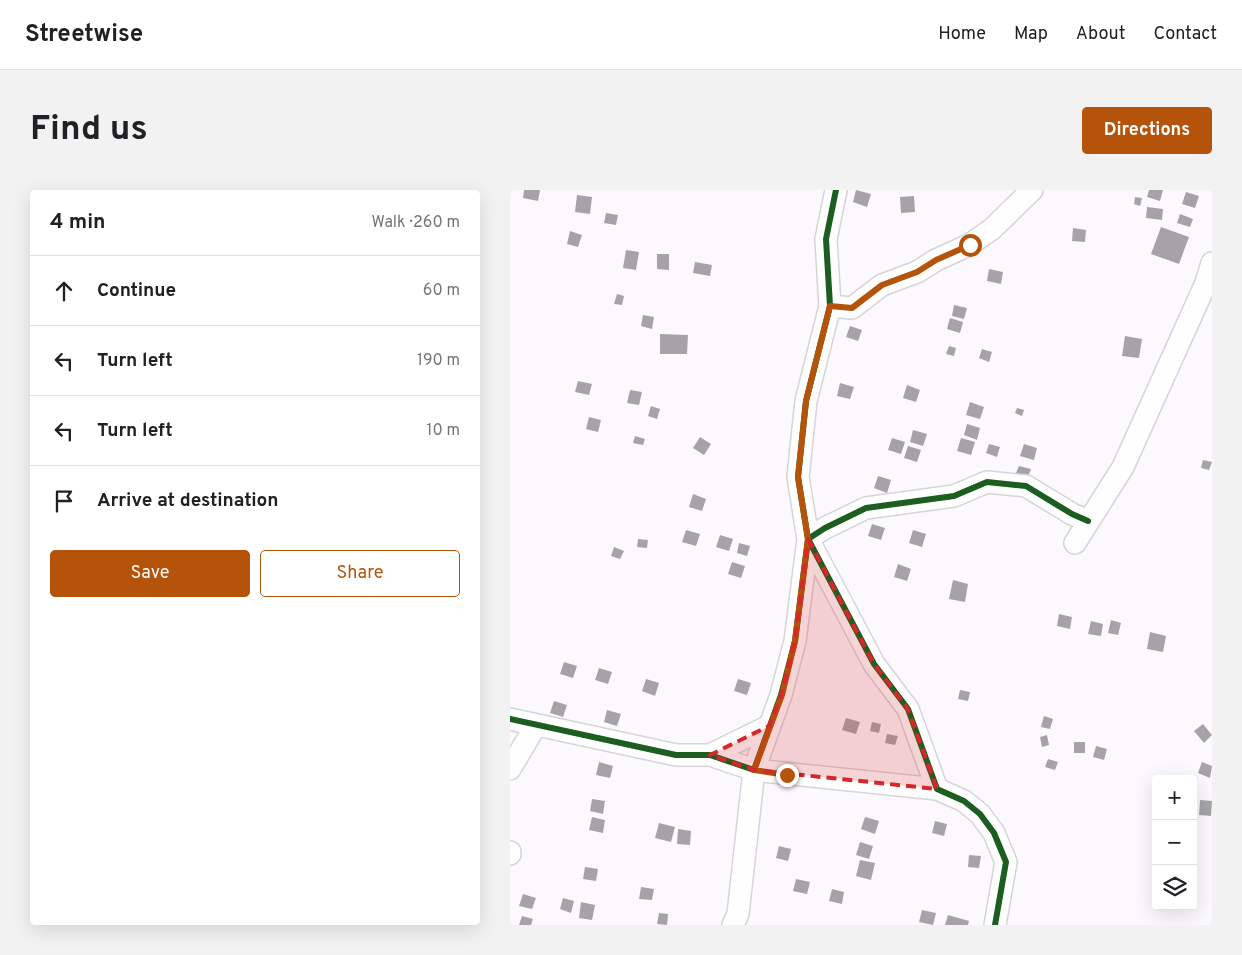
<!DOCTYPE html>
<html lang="en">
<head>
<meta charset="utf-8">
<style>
	:root { --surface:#fff; --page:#f2f2f2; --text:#202124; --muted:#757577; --line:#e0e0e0; --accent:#b45309 }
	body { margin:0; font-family:Overpass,sans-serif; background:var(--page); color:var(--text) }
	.controls { position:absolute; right:15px; bottom:15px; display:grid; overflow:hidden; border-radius:5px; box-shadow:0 5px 20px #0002 }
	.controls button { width:45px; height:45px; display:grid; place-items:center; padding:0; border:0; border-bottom:1px solid var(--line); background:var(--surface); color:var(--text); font:25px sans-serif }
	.stop { position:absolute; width:15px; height:15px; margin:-11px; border:4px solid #b45309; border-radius:50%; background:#fff }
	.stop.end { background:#b45309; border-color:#fff; box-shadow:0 1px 5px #0008 }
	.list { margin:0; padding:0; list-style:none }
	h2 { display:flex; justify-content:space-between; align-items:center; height:65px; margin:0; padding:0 20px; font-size:21px }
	h2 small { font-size:16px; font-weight:400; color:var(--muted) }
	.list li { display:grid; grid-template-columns:32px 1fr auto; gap:15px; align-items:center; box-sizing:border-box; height:70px; padding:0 20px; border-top:1px solid var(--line) }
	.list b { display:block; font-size:19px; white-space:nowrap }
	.list em { font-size:16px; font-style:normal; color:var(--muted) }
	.actions { display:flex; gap:10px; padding:15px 20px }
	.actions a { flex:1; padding:11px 0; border:1px solid var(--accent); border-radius:5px; text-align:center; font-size:18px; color:var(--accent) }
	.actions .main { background:var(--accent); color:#fff }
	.icon { flex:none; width:28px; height:28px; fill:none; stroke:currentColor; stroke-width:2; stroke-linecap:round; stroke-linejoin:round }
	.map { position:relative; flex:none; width:702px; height:735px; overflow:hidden; border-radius:5px }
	header { display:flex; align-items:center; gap:30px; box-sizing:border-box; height:70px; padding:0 25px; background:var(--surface); border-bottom:1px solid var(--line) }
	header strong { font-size:24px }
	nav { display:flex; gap:28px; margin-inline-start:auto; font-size:18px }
	.intro { display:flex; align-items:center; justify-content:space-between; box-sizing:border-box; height:120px; padding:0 30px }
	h1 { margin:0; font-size:35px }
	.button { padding:12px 22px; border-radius:5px; background:var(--accent); color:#fff; font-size:18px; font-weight:700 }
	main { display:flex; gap:30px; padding:0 30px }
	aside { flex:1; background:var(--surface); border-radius:5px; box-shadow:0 5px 20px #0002 }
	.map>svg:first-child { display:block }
</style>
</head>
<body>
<header>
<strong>Streetwise</strong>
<nav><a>Home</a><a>Map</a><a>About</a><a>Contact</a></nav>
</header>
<div class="intro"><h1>Find us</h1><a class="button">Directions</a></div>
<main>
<aside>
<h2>4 min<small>Walk · 260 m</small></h2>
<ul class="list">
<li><svg class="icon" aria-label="ahead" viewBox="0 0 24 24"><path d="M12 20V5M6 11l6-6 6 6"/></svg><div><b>Continue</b></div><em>60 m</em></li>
<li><svg class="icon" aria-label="left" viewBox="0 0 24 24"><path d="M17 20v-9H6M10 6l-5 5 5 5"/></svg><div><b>Turn left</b></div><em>190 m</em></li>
<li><svg class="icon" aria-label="left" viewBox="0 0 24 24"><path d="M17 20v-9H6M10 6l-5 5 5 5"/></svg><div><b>Turn left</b></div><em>10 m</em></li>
<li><svg class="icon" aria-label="arrive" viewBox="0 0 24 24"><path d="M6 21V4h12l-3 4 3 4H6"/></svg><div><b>Arrive at destination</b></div></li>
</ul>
<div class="actions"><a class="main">Save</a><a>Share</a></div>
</aside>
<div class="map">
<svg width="702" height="735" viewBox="0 0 702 735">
	<rect width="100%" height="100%" fill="#fbf9fe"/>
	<path fill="#a5a3a9" d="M 14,0 L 30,0 L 28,11 L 13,8 Z
		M 346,0 L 361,4 L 357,17 L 343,12 Z
		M 639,0 L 653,0 L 650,11 L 637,7 Z
		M 676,2 L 689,6 L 685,18 L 672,14 Z
		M 67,5 L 82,7 L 80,24 L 65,22 Z
		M 404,6 L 405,22 L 391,23 L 390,7 Z
		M 625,7 L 632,8 L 630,16 L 624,14 Z
		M 637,17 L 653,19 L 652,30 L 636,28 Z
		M 96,23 L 108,25 L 106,35 L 94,33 Z
		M 670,24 L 683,29 L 680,37 L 667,33 Z
		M 651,37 L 679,47 L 669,74 L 641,64 Z
		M 563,38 L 576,40 L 575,52 L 562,51 Z
		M 60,41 L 72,45 L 68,57 L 57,54 Z
		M 116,60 L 129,62 L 126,80 L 113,78 Z
		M 147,64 L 159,64 L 159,80 L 147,79 Z
		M 185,72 L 202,75 L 200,86 L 183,83 Z
		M 479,79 L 493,82 L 491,94 L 477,91 Z
		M 107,104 L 114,106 L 112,115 L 104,114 Z
		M 444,115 L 457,118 L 454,129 L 442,126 Z
		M 133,125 L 144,127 L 142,139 L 131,136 Z
		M 440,128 L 453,132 L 450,143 L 437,139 Z
		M 340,136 L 352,140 L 348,151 L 336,147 Z
		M 150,144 L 178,145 L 177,164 L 150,164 Z
		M 615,146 L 632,149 L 629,168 L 612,166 Z
		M 439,156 L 446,158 L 444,166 L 436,164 Z
		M 472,159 L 482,162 L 479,172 L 469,168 Z
		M 68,191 L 82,194 L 79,205 L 65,202 Z
		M 330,193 L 344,197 L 340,209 L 327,206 Z
		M 397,195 L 410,200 L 406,212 L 393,208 Z
		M 120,200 L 132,202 L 129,215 L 117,213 Z
		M 460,212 L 474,217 L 470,229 L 456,225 Z
		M 141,216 L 150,219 L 147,229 L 138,226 Z
		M 507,218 L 514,220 L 512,226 L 505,223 Z
		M 79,227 L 91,230 L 88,242 L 76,239 Z
		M 457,234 L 470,238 L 467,250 L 454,245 Z
		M 403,240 L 417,244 L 413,256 L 400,252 Z
		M 125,246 L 135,249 L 133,255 L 123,253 Z
		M 190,247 L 201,254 L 194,265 L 183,258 Z
		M 382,248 L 395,252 L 391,264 L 378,260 Z
		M 451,248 L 465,252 L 461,265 L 447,261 Z
		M 479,254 L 490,257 L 487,267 L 476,263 Z
		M 514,254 L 527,258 L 524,270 L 510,266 Z
		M 398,256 L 411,260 L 407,272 L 394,268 Z
		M 693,270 L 702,272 L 699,280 L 691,278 Z
		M 509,276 L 521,279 L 518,287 L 506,283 Z
		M 368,286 L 381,290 L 377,303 L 364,298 Z
		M 183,304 L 196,309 L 192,321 L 179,317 Z
		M 362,334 L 375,338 L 371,350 L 358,346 Z
		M 176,340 L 190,344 L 186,356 L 172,352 Z
		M 403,340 L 416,344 L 412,357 L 399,353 Z
		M 210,345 L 223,349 L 219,361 L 206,357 Z
		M 128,349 L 138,350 L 137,358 L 127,357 Z
		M 229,353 L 240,356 L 237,366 L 227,363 Z
		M 104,357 L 114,361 L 110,369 L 101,366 Z
		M 222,372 L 235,376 L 231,388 L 218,384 Z
		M 388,374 L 401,379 L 397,391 L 384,387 Z
		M 443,390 L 458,394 L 455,412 L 439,409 Z
		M 549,424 L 562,427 L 560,439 L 547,436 Z
		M 601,430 L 611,433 L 608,445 L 598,443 Z
		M 581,431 L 593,434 L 591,446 L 578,444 Z
		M 640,442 L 656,446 L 653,462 L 637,459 Z
		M 54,472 L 67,476 L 63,488 L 50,484 Z
		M 89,478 L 102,482 L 98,494 L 85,490 Z
		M 136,489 L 149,493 L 145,506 L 132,501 Z
		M 228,489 L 241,493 L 237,505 L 224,501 Z
		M 450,500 L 460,502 L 458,511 L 448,509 Z
		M 44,511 L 57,515 L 53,527 L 40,523 Z
		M 97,520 L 111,524 L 107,536 L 94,532 Z
		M 534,526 L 543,529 L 540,539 L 531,537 Z
		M 336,528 L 350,532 L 346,544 L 332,540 Z
		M 362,532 L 371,534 L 369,543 L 360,541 Z
		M 693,534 L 702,545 L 694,553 L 684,541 Z
		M 377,544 L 388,546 L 385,555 L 375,553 Z
		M 537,545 L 539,555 L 532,557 L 530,547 Z
		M 564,552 L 575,552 L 575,563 L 564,563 Z
		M 586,556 L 597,559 L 594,570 L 583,567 Z
		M 538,569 L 548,572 L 545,580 L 535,577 Z
		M 89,572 L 103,576 L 100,588 L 86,585 Z
		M 692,572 L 702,576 L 700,588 L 688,583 Z
		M 82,609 L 95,611 L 93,624 L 80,621 Z
		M 690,610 L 702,611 L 701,626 L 689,625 Z
		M 82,627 L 95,630 L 93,643 L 79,640 Z
		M 355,627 L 369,631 L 365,644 L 351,639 Z
		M 425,631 L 437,634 L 434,646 L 422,643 Z
		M 149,633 L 165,637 L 161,652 L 145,648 Z
		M 168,639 L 181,641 L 180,655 L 167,654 Z
		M 350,652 L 363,656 L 359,669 L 346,665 Z
		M 269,656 L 281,659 L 278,671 L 266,668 Z
		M 459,665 L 471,666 L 469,678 L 458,677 Z
		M 350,670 L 365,673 L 361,690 L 346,686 Z
		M 75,677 L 88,679 L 86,691 L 73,689 Z
		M 286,689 L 300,692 L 297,704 L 283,701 Z
		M 131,697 L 144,699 L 142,710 L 129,709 Z
		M 322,699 L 334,702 L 332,714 L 319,711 Z
		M 13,704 L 26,708 L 22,719 L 9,716 Z
		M 53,708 L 64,711 L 61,723 L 50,719 Z
		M 71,712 L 85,715 L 82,730 L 69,728 Z
		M 412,720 L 426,723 L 423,735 L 409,732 Z
		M 149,723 L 158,724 L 157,735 L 147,734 Z
		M 438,725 L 459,731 L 458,735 L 435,735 Z
		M 12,726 L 23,729 L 21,735 L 9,735 Z"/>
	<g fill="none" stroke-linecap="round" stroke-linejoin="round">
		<g stroke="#d6d4d9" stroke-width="24">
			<path id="minor" d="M 320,116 L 342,118 L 372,95 L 407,82 L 426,70 L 459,55 L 482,39 L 522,0
				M 565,353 L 613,277 L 696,93 L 702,73
				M 0,529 L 166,565 L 200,565 L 244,580 L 271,505 L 285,451 L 298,349 L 288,287 L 296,211 L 320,116 L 316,49 L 326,0
				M 200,565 L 259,536
				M 0,579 L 26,535
				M 0,662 L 0,664
				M 223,735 L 228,724 L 244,580 L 427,599
				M 485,735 L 496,672 L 484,643 L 470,624 L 454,611 L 427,599 L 398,519 L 364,474 L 298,349 L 315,338 L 356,318 L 444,306 L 477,292 L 516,296 L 562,324 L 578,331"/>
		</g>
		<use href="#minor" stroke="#fefeff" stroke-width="21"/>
		<g stroke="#fff" stroke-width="9">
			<path id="cycleway" d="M 0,529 L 166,565 L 200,565 L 244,580 L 271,505 L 285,451 L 298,349 L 288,287 L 296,211 L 320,116 L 316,49 L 326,0
				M 485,735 L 496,672 L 484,643 L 470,624 L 454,611 L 427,599 L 398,519 L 364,474 L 298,349 L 315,338 L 356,318 L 444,306 L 477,292 L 516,296 L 562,324 L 578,331"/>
		</g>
		<use href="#cycleway" stroke="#1b5e20" stroke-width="6"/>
	</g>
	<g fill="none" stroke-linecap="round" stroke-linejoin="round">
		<path stroke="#b45309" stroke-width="6" d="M 277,585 L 244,580 L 272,505 L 285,451 L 298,349 L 288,287 L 296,211 L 320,116 L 342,118 L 372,95 L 407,82 L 426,70 L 460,55"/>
	</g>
	<path fill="#d62828" fill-opacity="0.2" stroke="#d62828" stroke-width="4" stroke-dasharray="10 6" stroke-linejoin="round" d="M 298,349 L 364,474 L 398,519 L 427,599 L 244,580 L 200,565 L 259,536 L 271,505 L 285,451 Z"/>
</svg>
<div class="controls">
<button>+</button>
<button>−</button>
<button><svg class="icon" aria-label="layers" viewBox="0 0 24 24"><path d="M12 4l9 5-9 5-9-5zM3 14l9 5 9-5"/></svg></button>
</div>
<div class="stop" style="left:460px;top:55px"></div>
<div class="stop end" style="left:277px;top:585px"></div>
</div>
</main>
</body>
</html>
